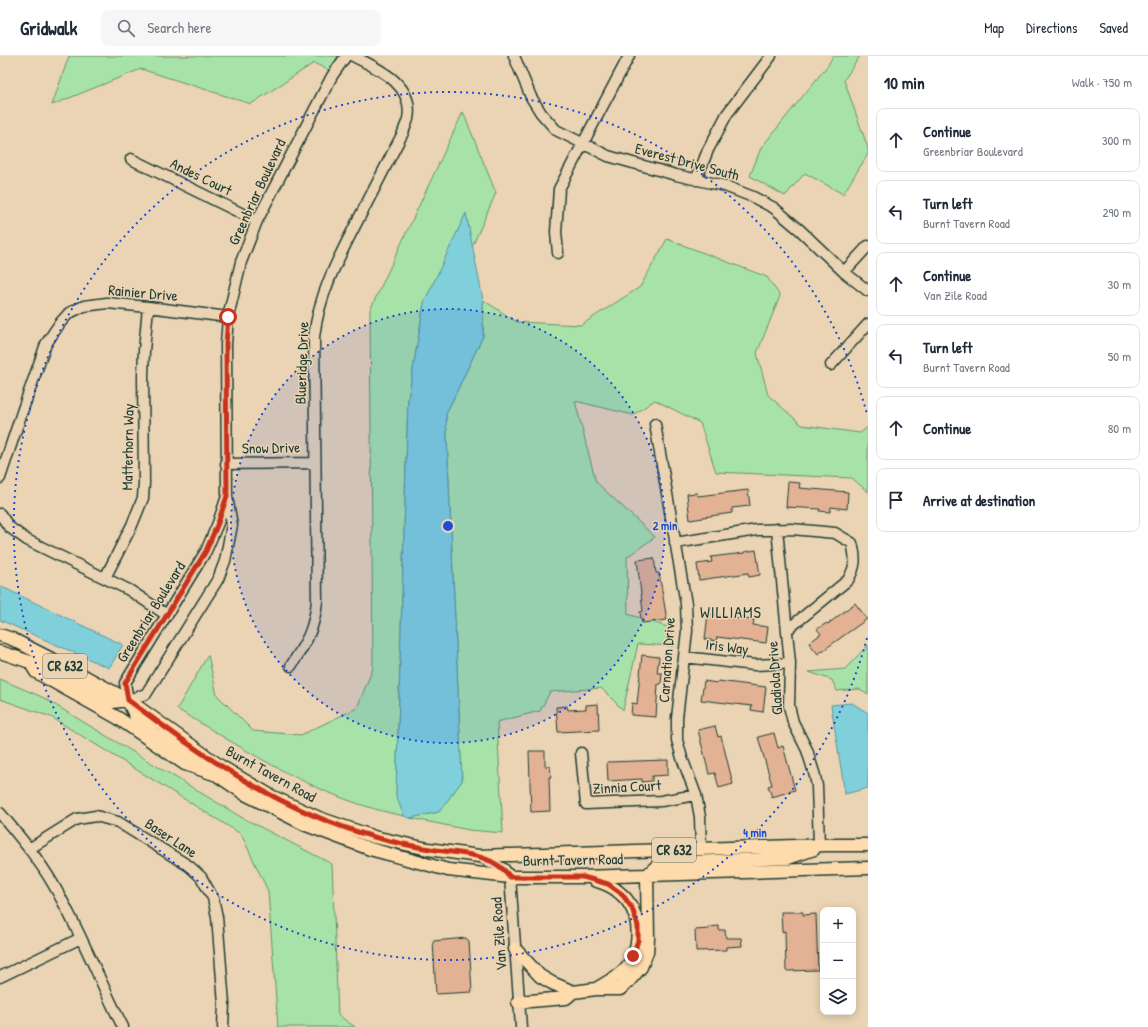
<!DOCTYPE html>
<html lang="en">
<head>
<meta charset="utf-8">
<style>
	:root { --surface:#fff; --page:#f6f6f7; --text:#1f2937; --muted:#747a83; --line:#e0e1e3 }
	body { margin:0; font-family:"Patrick Hand",sans-serif; background:var(--page); color:var(--text) }
	.controls { position:absolute; right:12px; bottom:12px; display:grid; overflow:hidden; border-radius:8px; box-shadow:0 2px 10px #0003 }
	.controls button { width:36px; height:36px; display:grid; place-items:center; padding:0; border:0; border-bottom:1px solid var(--line); background:var(--surface); color:var(--text); font:20px sans-serif }
	.stop { position:absolute; width:12px; height:12px; margin:-9px; border:3px solid #c8321e; border-radius:50%; background:#fff }
	.stop.end { background:#c8321e; border-color:#fff; box-shadow:0 1px 4px #0008 }
	.list { margin:0; padding:0; list-style:none }
	h2 { display:flex; justify-content:space-between; align-items:center; height:52px; margin:0; padding:0 16px; font-size:17px }
	h2 small { font-size:13px; font-weight:400; color:var(--muted) }
	.list li { display:grid; grid-template-columns:26px 1fr auto; gap:12px; align-items:center; box-sizing:border-box; height:64px; margin:0 8px 8px; padding:0 8px; border:1px solid var(--line); border-radius:8px }
	.list b { display:block; font-size:15px; white-space:nowrap }
	.list p { margin:0; font-size:13px; white-space:nowrap; color:var(--muted) }
	.list em { font-size:13px; font-style:normal; color:var(--muted) }
	.icon { flex:none; width:22px; height:22px; fill:none; stroke:currentColor; stroke-width:2; stroke-linecap:round; stroke-linejoin:round }
	.map { position:relative; flex:none; width:868px; height:971px; overflow:hidden }
	header { display:flex; align-items:center; gap:24px; box-sizing:border-box; height:56px; padding:0 20px; background:var(--surface); border-bottom:1px solid var(--line) }
	header strong { font-size:19px }
	nav { display:flex; gap:22px; margin-inline-start:auto; font-size:14px }
	.search { width:280px; height:36px; background:var(--page); display:flex; align-items:center; gap:10px; box-sizing:border-box; padding:0 14px; border-radius:8px; color:var(--muted); font-size:15px }
	main { display:flex }
	aside { flex:1; background:var(--surface) }
	.map>svg:first-child { display:block }
</style>
</head>
<body>
<header>
<strong>Gridwalk</strong>
<div class="search"><svg class="icon" aria-label="search" viewBox="0 0 24 24"><circle cx="10" cy="10" r="6"/><path d="M15 15l6 6"/></svg>Search here</div>
<nav><a>Map</a><a>Directions</a><a>Saved</a></nav>
</header>
<main>
<div class="map">
<svg width="868" height="971" viewBox="0 0 868 971">
	<rect width="100%" height="100%" fill="#ebd4b4"/>
	<filter id="ink" filterUnits="userSpaceOnUse"><feTurbulence type="fractalNoise" baseFrequency=".025" numOctaves="2"/><feDisplacementMap in="SourceGraphic" scale="8" xChannelSelector="R" yChannelSelector="G"/><feConvolveMatrix kernelMatrix="1 2 1 2 8 2 1 2 1" color-interpolation-filters="sRGB"/></filter>
	<g filter="url(#ink)">
		<path fill="#a7e3a9" stroke="#63906e" d="M 69,0 L 347,0 L 338,19 L 314,7 L 251,48 L 141,13 L 52,49 Z
			M 833,0 L 860,0 L 844,24 L 868,92 L 868,98 L 843,138 L 805,117 L 785,140 L 750,120 L 761,92 L 828,9 Z
			M 463,56 L 496,137 L 472,191 L 466,158 L 424,247 L 408,343 L 396,739 L 404,760 C 321,744 249,696 177,653 L 208,599 L 217,639 L 253,675 L 301,679 L 357,652 L 373,612 L 370,254 Z
			M 667,183 L 767,221 L 780,240 L 757,297 L 768,339 L 802,369 L 860,377 L 868,371 L 868,436 L 852,422 L 716,416 L 700,367 L 655,344 L 633,359 L 575,345 L 596,426 L 655,481 L 627,501 L 628,558 L 671,572 L 673,590 L 638,588 L 623,654 L 601,632 L 550,636 L 540,655 L 497,666 L 503,777 L 469,774 L 410,762 L 439,756 L 462,725 L 446,358 L 483,280 L 483,244 L 517,266 L 581,269 L 640,231 Z
			M 868,589 L 868,639 L 859,633 L 837,635 L 832,624 L 809,616 L 845,613 Z
			M 0,623 L 42,641 L 241,761 L 332,808 L 338,959 L 355,971 L 278,971 L 268,835 L 241,778 L 51,661 L 0,643 Z"/>
		<path fill="#80d0db" stroke="#599598" d="M 466,157 L 483,244 L 483,280 L 446,358 L 462,725 L 439,756 L 410,762 L 404,760 L 396,739 L 408,343 L 424,247 Z
			M 0,530 L 123,589 L 109,612 L 0,564 Z
			M 852,647 L 868,657 L 868,732 L 845,738 L 831,649 Z"/>
		<path fill="#e3b295" stroke="#1f3d34" d="M 788,426 L 800,427 L 799,432 L 848,436 L 847,453 L 831,451 L 830,456 L 819,455 L 820,453 L 786,451 Z
			M 748,434 L 750,450 L 732,452 L 732,457 L 703,461 L 703,462 L 690,464 L 687,438 L 697,437 L 698,440 Z
			M 756,494 L 760,519 L 749,521 L 748,517 L 699,524 L 697,508 L 712,506 L 711,501 L 744,497 L 744,496 Z
			M 654,502 L 656,517 L 659,517 L 667,564 L 642,567 L 640,556 L 643,555 L 637,504 Z
			M 855,547 L 867,563 L 818,598 L 809,587 L 821,578 L 817,573 L 827,567 L 828,568 Z
			M 708,558 L 721,560 L 721,561 L 754,564 L 753,569 L 768,571 L 766,587 L 717,581 L 716,585 L 705,583 Z
			M 642,599 L 659,601 L 657,617 L 662,617 L 661,628 L 658,628 L 656,661 L 631,659 L 632,647 L 637,648 Z
			M 704,625 L 717,627 L 718,625 L 766,631 L 763,656 L 751,654 L 752,650 L 701,644 Z
			M 598,648 L 599,674 L 558,676 L 556,651 L 567,650 L 568,654 L 586,653 L 586,649 Z
			M 715,670 L 718,681 L 721,680 L 733,728 L 719,732 L 715,717 L 709,718 L 698,674 Z
			M 774,677 L 778,692 L 783,690 L 795,734 L 772,741 L 768,730 L 772,729 L 758,681 Z
			M 529,695 L 545,695 L 545,710 L 550,710 L 551,721 L 549,721 L 550,755 L 531,756 Z
			M 668,704 L 668,719 L 652,720 L 652,725 L 642,726 L 642,723 L 608,725 L 607,706 Z
			M 781,856 L 803,856 L 803,859 L 816,858 L 818,914 L 786,915 L 785,875 L 782,876 Z
			M 719,870 L 719,874 L 725,874 L 726,882 L 741,882 L 742,890 L 726,891 L 726,894 L 696,895 L 695,874 L 709,873 L 709,871 Z
			M 466,882 L 469,885 L 472,936 L 436,938 L 433,885 Z"/>
		<g fill="none" stroke-linecap="round" stroke-linejoin="round">
			<g stroke="#1f3d34" stroke-width="13">
				<path id="minor" d="M 514,0 L 531,41 L 541,57 L 556,74 L 608,100 L 676,119 L 725,130 L 753,141 L 774,152 L 800,174 L 844,216 L 868,235
					M 131,103 L 257,165
					M 696,124 L 708,94 L 727,58 L 771,0
					M 558,197 L 556,176 L 559,133 L 629,0
					M 844,216 L 868,190
					M 831,309 L 868,268
					M 655,368 L 686,548 L 687,575 L 677,662 L 677,684 L 682,702 L 696,739 L 700,761 L 701,794
					M 226,408 L 315,407
					M 0,422 L 23,353 L 46,288 L 60,267 L 69,257 L 84,250 L 107,247 L 148,251 L 228,261
					M 227,440 L 218,467 L 206,495 L 125,627 L 128,644 L 146,638 L 218,523 L 225,505 L 232,469 L 227,440 L 226,288 L 228,261 L 241,206 L 257,165 L 332,20 L 346,0
					M 0,458 L 9,471 L 27,484 L 129,534 L 167,559
					M 777,473 L 790,607 L 789,650 L 793,666 L 807,694 L 815,720 L 817,730 L 819,789
					M 675,487 L 757,474 L 792,473 L 835,477 L 852,487 C 856,503 856,510 848,524 L 787,574
					M 105,522 L 132,469 L 143,442 L 144,427 L 143,320 L 144,295 L 148,251
					M 684,601 L 755,609 L 790,607
					M 291,610 C 306,586 314,575 317,545 L 314,281 C 319,237 339,201 359,162 C 374,134 388,105 403,77 C 404,73 407,67 408,63 C 415,28 377,12 353,0
					M 581,697 L 586,748 L 661,745 L 696,739
					M 0,757 C 19,780 38,802 53,828 C 80,874 99,924 123,971
					M 29,793 L 77,763 L 96,760 L 118,766 L 189,810 L 201,821 L 213,842 L 217,861 L 224,948 L 223,971
					M 481,801 L 504,813 L 510,821 L 521,971
					M 0,921 L 81,882"/>
			</g>
			<g stroke="#1f3d34" stroke-width="15">
				<path id="major" d="M 0,579 L 12,583 L 69,612 L 128,644 L 220,710 L 271,740 L 319,762 L 374,781 L 428,793 L 479,800 L 827,789 L 868,789
					M 0,596 L 30,606 L 36,616 L 118,662 L 185,708 L 217,719 L 245,738 L 306,769 L 370,793 L 448,814 L 510,821 L 583,821 L 868,812
					M 30,606 L 40,608 L 112,646 L 128,644
					M 128,645 L 138,665 L 153,677 L 204,710
					M 594,824 C 604,827 613,830 621,838 C 643,857 643,897 622,916 C 614,923 604,928 596,933
					M 515,893 L 540,920 L 552,927 L 573,936 L 596,933 L 620,933 L 628,926 L 641,911 L 647,896 L 648,883 L 647,819 L 657,810 L 668,807 L 788,802 L 814,793
					M 518,946 L 566,942 L 573,936"/>
			</g>
			<use href="#minor" stroke="#ebd4b4" stroke-width="10"/>
			<use href="#major" stroke="#fedbac" stroke-width="12"/>
		</g>
	</g>
	<g fill="none" stroke-linecap="round" stroke-linejoin="round" filter="url(#ink)">
		<path stroke="#c8321e" stroke-width="5" d="M 228,261 L 226,288 L 227,440 L 218,467 L 206,495 L 125,627 L 128,644 C 158,666 188,689 220,709 C 267,740 319,765 374,781 C 392,786 412,790 430,793 C 459,798 492,796 510,821 L 583,821 L 608,828 L 622,838 L 632,852 L 638,870 L 638,884 L 633,900"/>
	</g>
	<circle cx="448" cy="470" r="217" fill="#1d4ed8" fill-opacity=".12"/>
	<g fill="none" stroke="#1d4ed8" stroke-width="2" stroke-dasharray="2 4">
		<circle cx="448" cy="470" r="217"/>
		<path d="M867 582A434 434 0 1 1 867 358"/>
	</g>
	<g text-anchor="middle" stroke-width="3" stroke-linejoin="round" paint-order="stroke">
		<g fill="#ebd4b4" stroke="#5c6a5a" stroke-width="1">
			<rect x="43" y="598" width="44" height="24" rx="3"/>
			<rect x="652" y="782" width="44" height="24" rx="3"/>
		</g>
		<g font-size="14" font-weight="bold" fill="#1f3d34">
			<text x="65" y="615">CR 632</text>
			<text x="674" y="799">CR 632</text>
		</g>
		<g font-size="15" fill="#1f3d34" stroke="#ebd4b4">
			<text transform="translate(687 106) rotate(15)" y="5">Everest Drive South</text>
			<text transform="translate(201 121) rotate(26)" y="5">Andes Court</text>
			<text transform="translate(257 136) rotate(-65)" y="5">Greenbriar Boulevard</text>
			<text transform="translate(143 237) rotate(5)" y="5">Rainier Drive</text>
			<text transform="translate(302 307) rotate(-88)" y="5">Blueridge Drive</text>
			<text transform="translate(128 391) rotate(-89)" y="5">Matterhorn Way</text>
			<text transform="translate(271 392) rotate(-1)" y="5">Snow Drive</text>
			<text transform="translate(151 556) rotate(-58)" y="5">Greenbriar Boulevard</text>
			<text transform="translate(727 591) rotate(7)" y="5">Iris Way</text>
			<text transform="translate(667 604) rotate(-86)" y="5">Carnation Drive</text>
			<text transform="translate(775 622) rotate(-94)" y="5">Gladiola Drive</text>
			<text transform="translate(271 718) rotate(29)" y="5">Burnt Tavern Road</text>
			<text transform="translate(627 731) rotate(-3)" y="5">Zinnia Court</text>
			<text transform="translate(171 782) rotate(33)" y="5">Baser Lane</text>
			<text transform="translate(573 804) rotate(-1)" y="5">Burnt Tavern Road</text>
			<text transform="translate(499 878) rotate(-94)" y="5">Van Zile Road</text>
		</g>
		<g font-size="16" letter-spacing="1" fill="#1f3d34" stroke="#ebd4b4">
			<text x="731" y="562">WILLIAMS</text>
		</g>
	</g>
	<circle cx="448" cy="470" r="6" fill="#1d4ed8" stroke="#ebd4b4" stroke-width="2"/>
	<g font-size="12" text-anchor="middle" font-weight="bold" fill="#1d4ed8" stroke="#ebd4b4" stroke-width="3" stroke-linejoin="round" paint-order="stroke">
		<text x="665" y="474">2 min</text>
		<text x="755" y="781">4 min</text>
	</g>
</svg>
<div class="controls">
<button>+</button>
<button>−</button>
<button><svg class="icon" aria-label="layers" viewBox="0 0 24 24"><path d="M12 4l9 5-9 5-9-5zM3 14l9 5 9-5"/></svg></button>
</div>
<div class="stop" style="left:228px;top:261px"></div>
<div class="stop end" style="left:633px;top:900px"></div>
</div>
<aside>
<h2>10 min<small>Walk · 750 m</small></h2>
<ul class="list">
<li><svg class="icon" aria-label="ahead" viewBox="0 0 24 24"><path d="M12 20V5M6 11l6-6 6 6"/></svg><div><b>Continue</b><p>Greenbriar Boulevard</p></div><em>300 m</em></li>
<li><svg class="icon" aria-label="left" viewBox="0 0 24 24"><path d="M17 20v-9H6M10 6l-5 5 5 5"/></svg><div><b>Turn left</b><p>Burnt Tavern Road</p></div><em>290 m</em></li>
<li><svg class="icon" aria-label="ahead" viewBox="0 0 24 24"><path d="M12 20V5M6 11l6-6 6 6"/></svg><div><b>Continue</b><p>Van Zile Road</p></div><em>30 m</em></li>
<li><svg class="icon" aria-label="left" viewBox="0 0 24 24"><path d="M17 20v-9H6M10 6l-5 5 5 5"/></svg><div><b>Turn left</b><p>Burnt Tavern Road</p></div><em>50 m</em></li>
<li><svg class="icon" aria-label="ahead" viewBox="0 0 24 24"><path d="M12 20V5M6 11l6-6 6 6"/></svg><div><b>Continue</b></div><em>80 m</em></li>
<li><svg class="icon" aria-label="arrive" viewBox="0 0 24 24"><path d="M6 21V4h12l-3 4 3 4H6"/></svg><div><b>Arrive at destination</b></div></li>
</ul>
</aside>
</main>
</body>
</html>
